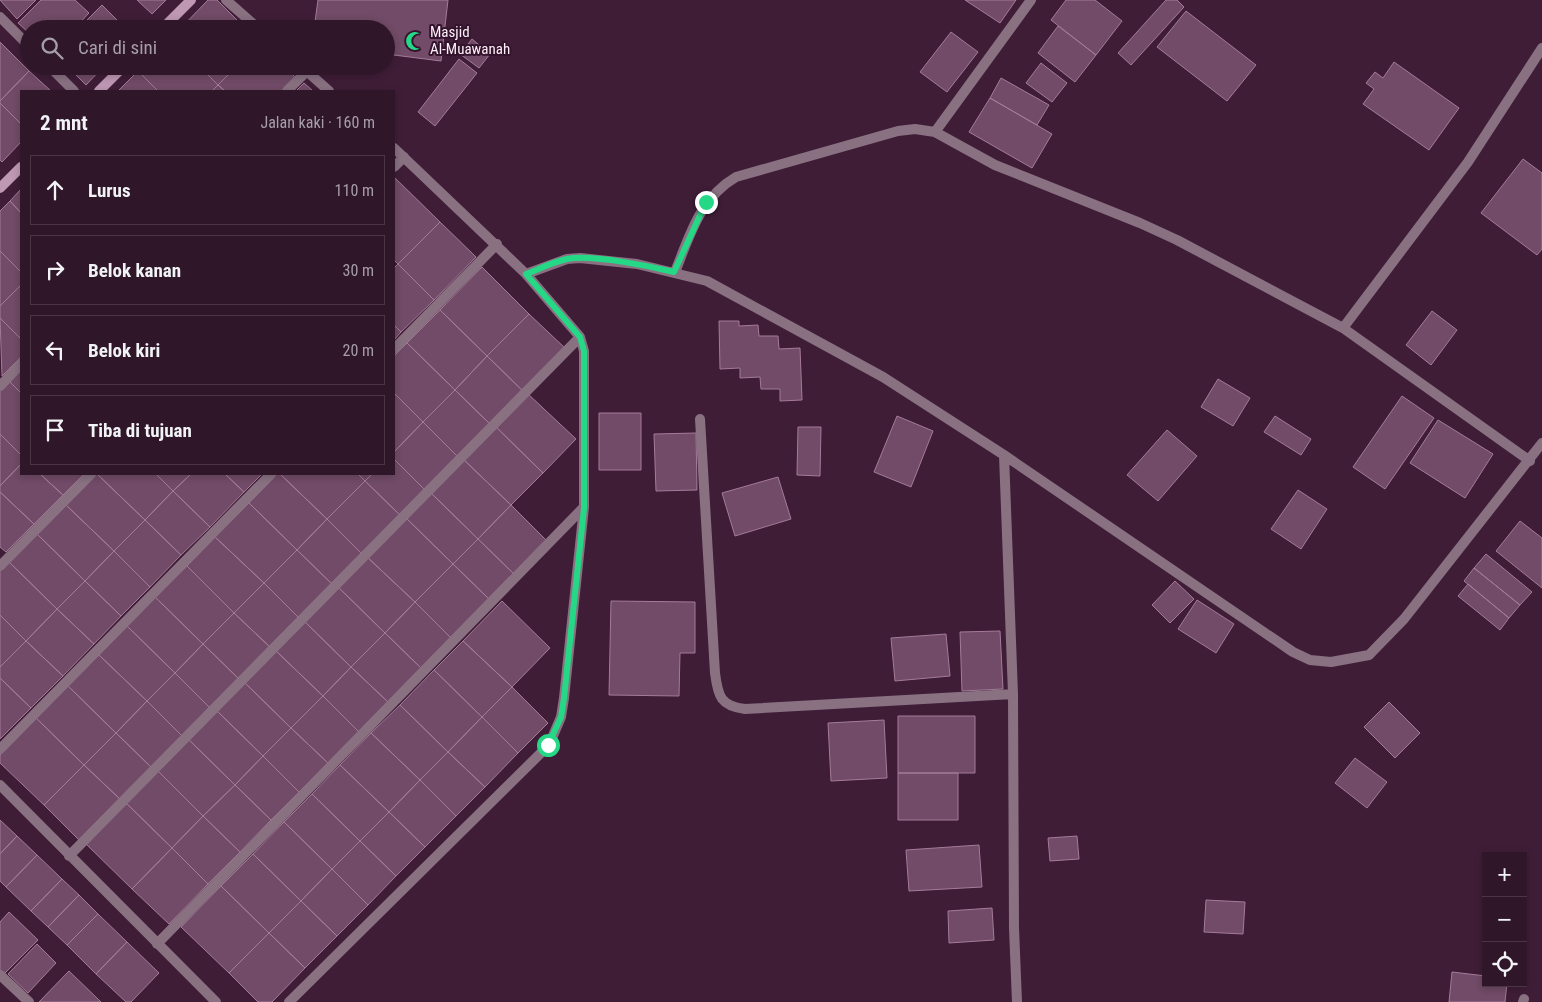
<!DOCTYPE html>
<html lang="id">
<head>
<meta charset="utf-8">
<style>
	:root { --surface:#2f1629; --page:#371f31; --text:#f1f3f6; --muted:#a79fa8; --line:#4a3546 }
	body { margin:0; font-family:"Roboto Condensed",sans-serif; background:var(--page); color:var(--text) }
	.controls { position:absolute; right:15px; bottom:15px; display:grid; overflow:hidden; border-radius:0px; box-shadow:0 2px 8px #0003 }
	.controls button { width:45px; height:45px; display:grid; place-items:center; padding:0; border:0; border-bottom:1px solid var(--line); background:var(--surface); color:var(--text); font:25px sans-serif }
	.stop { position:absolute; width:15px; height:15px; margin:-11px; border:4px solid #25d886; border-radius:50%; background:#fff }
	.stop.end { background:#25d886; border-color:#fff; box-shadow:0 1px 5px #0008 }
	.list { margin:0; padding:0; list-style:none }
	h2 { display:flex; justify-content:space-between; align-items:center; height:65px; margin:0; padding:0 20px; font-size:21px }
	h2 small { font-size:16px; font-weight:400; color:var(--muted) }
	.list li { display:grid; grid-template-columns:32px 1fr auto; gap:15px; align-items:center; box-sizing:border-box; height:70px; margin:0 10px 10px; padding:0 10px; border:1px solid var(--line); border-radius:0px }
	.list b { display:block; font-size:19px; white-space:nowrap }
	.list em { font-size:16px; font-style:normal; color:var(--muted) }
	.icon { flex:none; width:28px; height:28px; fill:none; stroke:currentColor; stroke-width:2; stroke-linecap:round; stroke-linejoin:round }
	.map { position:relative; flex:none; width:1542px; height:1002px; overflow:hidden }
	.search { position:absolute; background:var(--surface); box-shadow:0 2px 8px #0003; left:20px; top:20px; width:375px; height:55px; display:flex; align-items:center; gap:12px; box-sizing:border-box; padding:0 18px; border-radius:28px; color:var(--muted); font-size:19px }
	.panel { position:absolute; background:var(--surface); box-shadow:0 2px 8px #0003; left:20px; top:90px; width:375px; height:385px; border-radius:0px }
	.map>svg:first-child { display:block }
</style>
</head>
<body>
<div class="map">
<svg width="1542" height="1002" viewBox="0 0 1542 1002">
	<rect width="100%" height="100%" fill="#3f1d37"/>
	<path fill="#714b67" stroke="#a57b99" d="M 0,0 L 36,0 L 17,19 Z
		M 41,0 L 75,0 L 89,13 L 74,29 L 29,29 L 29,33 L 18,23 Z
		M 137,0 L 166,0 L 152,14 Z
		M 208,0 L 217,0 L 246,29 L 180,29 Z
		M 318,0 L 448,0 L 441,61 L 386,54 L 386,29 L 314,29 Z
		M 965,0 L 1016,0 L 1000,23 Z
		M 1066,0 L 1095,0 L 1122,21 L 1096,55 L 1051,20 Z
		M 1166,0 L 1177,0 L 1184,7 L 1131,65 L 1118,53 Z
		M 102,5 L 126,29 L 78,29 Z
		M 1186,11 L 1256,65 L 1227,101 L 1157,47 Z
		M 1058,26 L 1096,55 L 1075,82 L 1038,53 Z
		M 951,32 L 978,52 L 947,92 L 920,72 Z
		M 472,39 L 490,54 L 479,68 L 460,54 Z
		M 0,42 L 29,71 L 0,101 Z
		M 459,59 L 477,73 L 435,126 L 418,112 Z
		M 1394,62 L 1459,108 L 1429,150 L 1363,104 L 1374,89 L 1366,83 L 1375,72 L 1383,78 Z
		M 1041,63 L 1067,83 L 1052,102 L 1026,83 Z
		M 67,66 L 104,66 L 86,85 Z
		M 142,66 L 199,66 L 218,85 L 212,91 L 158,91 L 138,71 Z
		M 199,66 L 237,66 L 218,85 Z
		M 237,66 L 284,66 L 296,78 L 283,91 L 225,91 L 218,85 Z
		M 29,71 L 51,91 L 21,91 L 21,124 L 0,103 L 0,101 Z
		M 138,71 L 158,91 L 118,91 Z
		M 1001,78 L 1049,105 L 1037,125 L 990,98 Z
		M 304,83 L 313,91 L 296,91 Z
		M 218,85 L 225,91 L 212,91 Z
		M 990,98 L 1052,134 L 1032,168 L 969,132 Z
		M 0,103 L 21,124 L 21,142 L 2,162 L 0,160 Z
		M 1523,159 L 1542,173 L 1542,249 L 1537,255 L 1481,213 Z
		M 394,177 L 440,222 L 398,264 L 394,260 Z
		M 21,189 L 21,213 L 10,201 Z
		M 10,201 L 21,213 L 21,272 L 0,251 L 0,211 Z
		M 440,222 L 476,257 L 434,300 L 398,264 Z
		M 0,251 L 21,272 L 21,285 L 0,306 Z
		M 398,264 L 434,300 L 401,332 L 394,325 L 394,268 Z
		M 482,267 L 529,314 L 487,356 L 440,310 Z
		M 21,285 L 21,339 L 0,318 L 0,306 Z
		M 440,310 L 487,356 L 455,390 L 407,343 Z
		M 1432,311 L 1457,330 L 1431,365 L 1406,345 Z
		M 529,314 L 566,349 L 524,392 L 487,356 Z
		M 0,318 L 21,339 L 21,357 L 2,376 Z
		M 719,321 L 739,321 L 739,326 L 758,325 L 759,336 L 778,336 L 779,349 L 800,348 L 802,400 L 780,401 L 780,389 L 761,389 L 760,377 L 740,378 L 740,368 L 720,369 Z
		M 394,325 L 401,332 L 394,340 Z
		M 407,343 L 455,390 L 423,422 L 394,393 L 394,356 Z
		M 487,356 L 524,392 L 491,425 L 455,390 Z
		M 21,369 L 21,393 L 9,381 Z
		M 1218,379 L 1250,398 L 1233,426 L 1201,407 Z
		M 9,381 L 21,393 L 21,455 L 0,434 L 0,390 Z
		M 455,390 L 491,425 L 459,458 L 423,422 Z
		M 394,393 L 423,422 L 394,452 Z
		M 527,393 L 576,439 L 543,473 L 495,426 Z
		M 1402,396 L 1434,418 L 1385,489 L 1353,467 Z
		M 599,413 L 641,413 L 641,470 L 599,470 Z
		M 897,416 L 933,431 L 911,487 L 874,472 Z
		M 1275,416 L 1311,439 L 1301,455 L 1264,432 Z
		M 1438,420 L 1493,454 L 1465,498 L 1410,463 Z
		M 423,422 L 459,458 L 426,491 L 394,459 L 394,452 Z
		M 495,426 L 543,473 L 511,505 L 463,459 Z
		M 798,427 L 821,427 L 820,476 L 797,475 Z
		M 1167,430 L 1197,456 L 1158,501 L 1127,475 Z
		M 696,433 L 697,490 L 656,491 L 654,434 Z
		M 0,434 L 21,455 L 21,464 L 0,486 Z
		M 394,459 L 426,491 L 401,516 L 365,481 L 372,474 L 394,474 Z
		M 463,459 L 511,505 L 478,539 L 430,492 Z
		M 21,464 L 21,474 L 40,474 L 63,495 L 34,524 L 0,492 L 0,486 Z
		M 40,474 L 84,474 L 63,495 Z
		M 97,474 L 145,520 L 114,551 L 66,505 Z
		M 97,474 L 156,474 L 173,491 L 145,520 Z
		M 156,474 L 191,474 L 173,491 Z
		M 191,474 L 225,474 L 244,492 L 210,527 L 173,491 Z
		M 225,474 L 262,474 L 244,492 Z
		M 277,474 L 280,474 L 327,519 L 297,550 L 249,503 Z
		M 280,474 L 358,474 L 365,481 L 327,519 Z
		M 358,474 L 372,474 L 365,481 Z
		M 778,477 L 791,519 L 735,536 L 722,493 Z
		M 365,481 L 401,516 L 363,555 L 327,519 Z
		M 1298,490 L 1327,509 L 1301,549 L 1271,529 Z
		M 173,491 L 210,527 L 181,555 L 145,520 Z
		M 0,492 L 34,524 L 6,552 L 0,547 Z
		M 430,492 L 478,539 L 453,564 L 405,517 Z
		M 249,503 L 297,550 L 264,583 L 215,537 Z
		M 66,505 L 114,551 L 85,581 L 37,534 Z
		M 511,505 L 547,541 L 514,574 L 478,539 Z
		M 405,517 L 453,564 L 415,602 L 366,556 Z
		M 327,519 L 363,555 L 333,585 L 297,550 Z
		M 145,520 L 181,555 L 150,587 L 114,551 Z
		M 1520,521 L 1542,538 L 1542,588 L 1496,551 Z
		M 37,534 L 85,581 L 57,609 L 9,562 Z
		M 215,537 L 264,583 L 234,613 L 187,566 Z
		M 478,539 L 514,574 L 489,599 L 453,564 Z
		M 297,550 L 333,585 L 300,619 L 264,583 Z
		M 114,551 L 150,587 L 121,616 L 85,581 Z
		M 1486,554 L 1532,592 L 1520,605 L 1474,568 Z
		M 366,556 L 415,602 L 385,633 L 337,586 Z
		M 9,562 L 57,609 L 26,641 L 0,615 L 0,571 Z
		M 453,564 L 489,599 L 451,638 L 415,602 Z
		M 187,566 L 234,613 L 203,644 L 155,597 Z
		M 1474,568 L 1520,605 L 1509,618 L 1464,581 Z
		M 85,581 L 121,616 L 94,644 L 57,609 Z
		M 1175,581 L 1194,599 L 1170,623 L 1152,605 Z
		M 264,583 L 300,619 L 271,648 L 234,613 Z
		M 1468,584 L 1509,618 L 1500,630 L 1458,596 Z
		M 337,586 L 385,633 L 351,667 L 303,620 Z
		M 155,597 L 203,644 L 175,673 L 127,626 Z
		M 1197,600 L 1234,624 L 1216,653 L 1178,629 Z
		M 502,601 L 550,648 L 512,687 L 463,641 Z
		M 611,601 L 695,602 L 695,653 L 680,653 L 679,696 L 609,695 Z
		M 415,602 L 451,638 L 421,668 L 385,633 Z
		M 57,609 L 94,644 L 63,676 L 26,641 Z
		M 234,613 L 271,648 L 240,680 L 203,644 Z
		M 0,615 L 26,641 L 0,667 Z
		M 303,620 L 351,667 L 323,696 L 274,649 Z
		M 127,626 L 175,673 L 147,701 L 99,655 Z
		M 1000,631 L 1003,689 L 962,691 L 960,632 Z
		M 385,633 L 421,668 L 388,702 L 351,667 Z
		M 946,634 L 950,676 L 895,681 L 891,638 Z
		M 26,641 L 63,676 L 31,708 L 0,678 L 0,667 Z
		M 463,641 L 512,687 L 482,717 L 434,670 Z
		M 203,644 L 240,680 L 211,709 L 175,673 Z
		M 274,649 L 323,696 L 291,728 L 243,681 Z
		M 99,655 L 147,701 L 116,733 L 68,686 Z
		M 351,667 L 388,702 L 359,732 L 323,696 Z
		M 434,670 L 482,717 L 448,752 L 400,705 Z
		M 175,673 L 211,709 L 183,737 L 147,701 Z
		M 0,678 L 31,708 L 0,739 Z
		M 243,681 L 291,728 L 263,756 L 215,709 Z
		M 68,686 L 116,733 L 84,765 L 36,718 Z
		M 512,687 L 548,723 L 518,753 L 482,717 Z
		M 323,696 L 359,732 L 328,763 L 291,728 Z
		M 147,701 L 183,737 L 152,768 L 116,733 Z
		M 1389,702 L 1420,733 L 1395,758 L 1364,727 Z
		M 400,705 L 448,752 L 420,780 L 371,733 Z
		M 215,709 L 263,756 L 235,785 L 187,738 Z
		M 898,716 L 975,716 L 975,773 L 898,773 Z
		M 482,717 L 518,753 L 485,787 L 448,752 Z
		M 36,718 L 84,765 L 44,805 L 0,763 L 0,755 Z
		M 884,720 L 887,778 L 831,781 L 828,723 Z
		M 291,728 L 328,763 L 299,792 L 263,756 Z
		M 116,733 L 152,768 L 121,800 L 84,765 Z
		M 371,733 L 420,780 L 389,812 L 340,765 Z
		M 187,738 L 235,785 L 203,816 L 156,769 Z
		M 448,752 L 485,787 L 456,816 L 420,780 Z
		M 263,756 L 299,792 L 271,820 L 235,785 Z
		M 1355,758 L 1387,782 L 1367,808 L 1335,783 Z
		M 84,765 L 121,800 L 80,841 L 44,805 Z
		M 340,765 L 389,812 L 360,841 L 312,794 Z
		M 156,769 L 203,816 L 172,848 L 124,801 Z
		M 898,773 L 958,773 L 958,820 L 898,820 Z
		M 420,780 L 456,816 L 425,847 L 389,812 Z
		M 235,785 L 271,820 L 240,852 L 203,816 Z
		M 312,794 L 360,841 L 332,869 L 284,822 Z
		M 124,801 L 172,848 L 132,889 L 84,842 Z
		M 389,812 L 425,847 L 396,876 L 360,841 Z
		M 203,816 L 240,852 L 208,884 L 172,848 Z
		M 0,820 L 17,836 L 0,854 Z
		M 284,822 L 332,869 L 301,901 L 253,854 Z
		M 17,836 L 37,855 L 6,887 L 0,881 L 0,854 Z
		M 1077,836 L 1079,859 L 1050,861 L 1048,838 Z
		M 360,841 L 396,876 L 368,905 L 332,869 Z
		M 979,845 L 982,887 L 909,891 L 906,850 Z
		M 172,848 L 208,884 L 169,924 L 132,889 Z
		M 253,854 L 301,901 L 269,933 L 221,886 Z
		M 37,855 L 62,879 L 31,911 L 6,887 Z
		M 332,869 L 368,905 L 337,936 L 301,901 Z
		M 62,879 L 79,895 L 48,927 L 31,911 Z
		M 221,886 L 269,933 L 229,973 L 181,927 Z
		M 79,895 L 98,914 L 67,945 L 48,927 Z
		M 1206,900 L 1245,902 L 1243,934 L 1204,932 Z
		M 301,901 L 337,936 L 305,968 L 269,933 Z
		M 992,908 L 994,940 L 949,943 L 948,911 Z
		M 9,912 L 38,940 L 4,974 L 0,970 L 0,922 Z
		M 98,914 L 127,942 L 96,974 L 67,945 Z
		M 269,933 L 305,968 L 272,1002 L 258,1002 L 229,973 Z
		M 127,942 L 159,973 L 131,1002 L 126,1002 L 96,974 Z
		M 37,944 L 56,963 L 28,993 L 8,974 Z
		M 69,971 L 101,1002 L 39,1002 Z
		M 1452,972 L 1486,976 L 1486,983 L 1507,983 L 1505,1002 L 1449,1002 Z"/>
	<g fill="none" stroke-linecap="round" stroke-linejoin="round">
		<path stroke="#897182" stroke-width="10" d="M 226,0 L 259,29
			M 0,17 L 29,46
			M 49,66 L 74,91
			M 301,66 L 329,91
			M 287,91 L 307,71
			M 935,132 L 1031,0
			M 394,167 L 404,157
			M 675,272 C 690,235 700,198 736,177 L 898,131 L 915,129 L 935,132 L 995,165 L 1140,223 L 1177,240 L 1343,328 L 1530,461
			M 526,274 L 567,259 L 580,258 L 637,264 L 707,281 L 883,377 L 1004,455 L 1293,652 L 1310,660 L 1331,662 L 1369,655 L 1404,619 L 1542,443
			M 1343,328 L 1468,162 L 1542,48
			M 394,349 L 497,244
			M 0,386 L 21,364
			M 700,419 L 715,673 C 718,697 721,706 745,709 L 1013,694
			M 1004,455 L 1013,694 L 1014,928 L 1017,1002
			M 0,566 L 91,474
			M 0,749 L 271,474
			M 0,785 L 216,1002
			M 69,856 L 580,337
			M 157,944 L 584,507
			M 0,975 L 29,1002
			M 289,1002 L 549,745 L 561,717 L 564,698 L 584,507 L 584,351 L 580,337 L 526,274 L 394,148
			M 1523,1002 L 1524,999"/>
		<path stroke="#bf98b4" stroke-width="10" d="M 162,29 L 191,0
			M 99,91 L 124,66
			M 0,188 L 21,167"/>
	</g>
	<g fill="none" stroke-linecap="round" stroke-linejoin="round">
		<path stroke="#25d886" stroke-width="6" d="M 548,745 L 561,717 L 564,698 L 584,508 L 584,351 L 580,337 L 526,274 C 539,269 553,262 567,259 C 591,254 649,266 674,272 L 706,202"/>
	</g>
	<defs>
		<g id="mosque-bare" transform="scale(1.5)"><path d="M3.5-4.9A6 6 0 1 0 3.5 4.9A5 5 0 1 1 3.5-4.9Z" fill="#25d886" stroke="#34132d" stroke-width="2.5" paint-order="stroke"/></g>
	</defs>
	<g fill-rule="evenodd">
		<use href="#mosque-bare" x="415" y="41"/>
	</g>
	<g text-anchor="middle" stroke-width="4" stroke-linejoin="round" paint-order="stroke">
		<g font-size="15" fill="#fef0f9" stroke="#34132d" text-anchor="start">
			<text x="430" y="37">Masjid<tspan x="430" dy="17">Al-Muawanah</tspan></text>
		</g>
	</g>
</svg>
<div class="controls">
<button>+</button>
<button>−</button>
<button><svg class="icon" aria-label="locate" viewBox="0 0 24 24"><circle cx="12" cy="12" r="6"/><path d="M12 2v4M12 18v4M2 12h4M18 12h4"/></svg></button>
</div>
<div class="stop" style="left:548px;top:745px"></div>
<div class="stop end" style="left:706px;top:202px"></div>
<div class="search"><svg class="icon" aria-label="search" viewBox="0 0 24 24"><circle cx="10" cy="10" r="6"/><path d="M15 15l6 6"/></svg>Cari di sini</div>
<section class="panel">
<h2>2 mnt<small>Jalan kaki · 160 m</small></h2>
<ul class="list">
<li><svg class="icon" aria-label="ahead" viewBox="0 0 24 24"><path d="M12 20V5M6 11l6-6 6 6"/></svg><div><b>Lurus</b></div><em>110 m</em></li>
<li><svg class="icon" aria-label="right" viewBox="0 0 24 24"><path d="M7 20v-9h11M14 6l5 5-5 5"/></svg><div><b>Belok kanan</b></div><em>30 m</em></li>
<li><svg class="icon" aria-label="left" viewBox="0 0 24 24"><path d="M17 20v-9H6M10 6l-5 5 5 5"/></svg><div><b>Belok kiri</b></div><em>20 m</em></li>
<li><svg class="icon" aria-label="arrive" viewBox="0 0 24 24"><path d="M6 21V4h12l-3 4 3 4H6"/></svg><div><b>Tiba di tujuan</b></div></li>
</ul>
</section>
</div>
</body>
</html>
